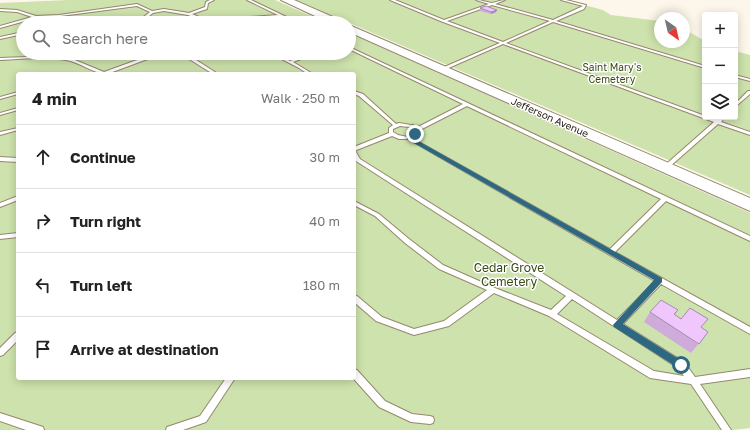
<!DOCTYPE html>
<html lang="en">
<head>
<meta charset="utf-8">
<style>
	:root { --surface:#fff; --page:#f2f2f2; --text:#222; --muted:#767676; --line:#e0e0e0 }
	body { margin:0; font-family:"Golos Text",sans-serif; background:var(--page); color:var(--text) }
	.controls { position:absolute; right:12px; top:12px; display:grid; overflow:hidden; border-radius:4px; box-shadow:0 2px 10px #0003 }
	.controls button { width:36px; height:36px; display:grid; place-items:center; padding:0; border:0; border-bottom:1px solid var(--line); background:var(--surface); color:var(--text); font:20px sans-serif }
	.compass { position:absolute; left:654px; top:12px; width:36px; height:36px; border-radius:50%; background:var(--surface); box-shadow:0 2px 10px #0003; rotate:146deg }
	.stop { position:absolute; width:12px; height:12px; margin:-9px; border:3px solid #2d6880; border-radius:50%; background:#fff }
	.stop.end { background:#2d6880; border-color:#fff; box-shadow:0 1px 4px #0008 }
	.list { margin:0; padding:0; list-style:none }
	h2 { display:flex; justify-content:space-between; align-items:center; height:52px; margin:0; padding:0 16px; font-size:17px }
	h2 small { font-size:13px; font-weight:400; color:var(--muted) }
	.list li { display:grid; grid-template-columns:26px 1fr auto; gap:12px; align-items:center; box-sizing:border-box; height:64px; padding:0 16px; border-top:1px solid var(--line) }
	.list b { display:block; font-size:15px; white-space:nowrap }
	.list em { font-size:13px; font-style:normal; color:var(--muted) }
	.icon { flex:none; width:22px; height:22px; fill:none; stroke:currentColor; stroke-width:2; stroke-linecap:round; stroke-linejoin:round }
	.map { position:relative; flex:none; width:750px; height:430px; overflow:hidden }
	.search { position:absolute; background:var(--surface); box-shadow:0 2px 10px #0003; left:16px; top:16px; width:340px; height:44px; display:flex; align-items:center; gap:10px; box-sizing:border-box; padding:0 14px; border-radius:22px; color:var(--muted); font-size:15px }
	.panel { position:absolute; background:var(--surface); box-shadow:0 2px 10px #0003; left:16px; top:72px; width:340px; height:308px; border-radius:4px }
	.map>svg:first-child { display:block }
</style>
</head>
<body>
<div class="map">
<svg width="750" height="430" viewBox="0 0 750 430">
	<rect width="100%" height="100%" fill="#fdf7eb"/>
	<path fill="#cde2ac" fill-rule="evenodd" d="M 69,0 L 275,0 L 327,23 L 23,23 L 23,53 L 349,53 L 349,33 L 750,213 L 750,428 L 733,430 L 0,430 L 0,3 ZM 18,74 L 354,74 L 354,378 L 18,378 Z
		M 296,0 L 566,0 L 603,10 L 611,15 L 660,21 L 660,42 L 684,42 L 684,29 L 705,41 L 705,117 L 735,117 L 735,51 L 750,55 L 750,195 Z"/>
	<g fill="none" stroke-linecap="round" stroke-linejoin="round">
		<g stroke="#96886d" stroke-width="2">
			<path id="lane" d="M 210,0 L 214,0 L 208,3 L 207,9 L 192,14 L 213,23 L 208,23 L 188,15 L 164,11 L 153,13 L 140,23 L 136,23 L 150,12 L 137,6 L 53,17 L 53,19 L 42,23 L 37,23 L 51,17 L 36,18 L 0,28 L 0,26 L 32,17 L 17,12 L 0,11 L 0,9 L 17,10 L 36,16 L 59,15 L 137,4 L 152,11 L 164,9 L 189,13 L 205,7 L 206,2 Z
				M 247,0 L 251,0 L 299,23 L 294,23 L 282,17 L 256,18 L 232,23 L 226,23 L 249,17 L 278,15 Z
				M 390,0 L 395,0 L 444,20 L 489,4 L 476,0 C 482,0 486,2 491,3 C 495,3 500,0 505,0 L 495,4 L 553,20 L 583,6 L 561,0 L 566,0 L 586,5 L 584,9 L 556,21 L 705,66 L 705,68 L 553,22 L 506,43 L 705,116 L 705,117 L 708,117 L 717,120 L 720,117 L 725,117 L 721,122 L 750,132 L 750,135 L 718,124 L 667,169 L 663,169 L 662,168 L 663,167 L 714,122 L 503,44 L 444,70 L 442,70 L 442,68 L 500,43 L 443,22 ZM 492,5 L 550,21 L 503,42 L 447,21 Z
				M 23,32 L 23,34 L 0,39 L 0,37 Z
				M 349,47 L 750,236 L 750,241 L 666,201 L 615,252 L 750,327 L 750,334 L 661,284 L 623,324 L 684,362 L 695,377 L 750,369 L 750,377 L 700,384 L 731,430 L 722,430 L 691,384 L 650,378 L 549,316 L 494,293 L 449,326 L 414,335 L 376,321 L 354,302 L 354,295 L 357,296 L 382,317 L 414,329 L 444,321 L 487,290 L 439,269 L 405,243 L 375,216 L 354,205 L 354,201 L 379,214 L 409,239 L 443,265 L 495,288 L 551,310 L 566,296 L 356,161 L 354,158 L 354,151 L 356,152 L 360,159 L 617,320 L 655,281 L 408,139 L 399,139 L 392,136 L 354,151 L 354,147 L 389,133 L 389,128 L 393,125 L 359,96 L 354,94 L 354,91 L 363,94 L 396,124 L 399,123 L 411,125 L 413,125 L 416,128 L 463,104 L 349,49 ZM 467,106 L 661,199 L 610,249 L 412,138 L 418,133 L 418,131 ZM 400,126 L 409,127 L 413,132 L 408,137 L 398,135 L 393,132 L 393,129 ZM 572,299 L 678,368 L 684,376 L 654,371 L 557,314 Z
				M 165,53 L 169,53 L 170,54 L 181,55 L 191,53 L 196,53 L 190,56 L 218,74 L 213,74 L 186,57 L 175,58 L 166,55 L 153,57 L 107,74 C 93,74 80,62 66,60 C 45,56 21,59 0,60 L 0,58 L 55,56 L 70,58 L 104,72 L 151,55 Z
				M 270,53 L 275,53 L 290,61 L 311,53 L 317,53 L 293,62 L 313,74 L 308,74 L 299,68 Z
				M 735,75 L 750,79 L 750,81 L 735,77 Z
				M 748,91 L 750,91 L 750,94 L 735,107 L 735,104 Z
				M 18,92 L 18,94 L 0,99 L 0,97 Z
				M 18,108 L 18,110 L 0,115 L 0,113 Z
				M 18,128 L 18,130 L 0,135 L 0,132 Z
				M 0,157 L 18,158 L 18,162 L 0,161 Z
				M 18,196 L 18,200 L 0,207 L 0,203 Z
				M 18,233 L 18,237 L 0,239 L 0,235 Z
				M 18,332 L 18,340 L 3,355 L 0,356 L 0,348 L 15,333 Z
				M 354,369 L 357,370 L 385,401 L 412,414 L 430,416 L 433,417 L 434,420 L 433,423 L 430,424 L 411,422 L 379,407 L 353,378 L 354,378 Z
				M 226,378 L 235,378 L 206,422 L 183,430 L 166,430 L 167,427 L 200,416 Z
				M 0,413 L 40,426 L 43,427 L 44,430 L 26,430 L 0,421 Z"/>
		</g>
		<g stroke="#96886d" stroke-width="2">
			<path id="secondary" d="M 281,0 L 294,0 L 342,21 L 343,23 L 330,23 Z
				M 349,25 L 750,198 L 750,211 L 349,32 Z"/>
		</g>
		<use href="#lane" fill="#fff" fill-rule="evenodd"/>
		<use href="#secondary" fill="#fff" fill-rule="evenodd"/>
	</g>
	<path fill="#ceabda" d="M 480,8 L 497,10 L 496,12 L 491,14 L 480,11 Z
		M 678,310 L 675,315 L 681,319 L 701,327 L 708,332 L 691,353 L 644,322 L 650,312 Z"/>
	<path fill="#a78bb1" d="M 497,10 L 496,12 L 491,14 L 491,12 Z"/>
	<path fill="#efc7fd" stroke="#a78bb1" d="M 486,6 L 497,10 L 491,12 L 480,8 Z
		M 20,43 L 23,43 L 23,45 L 21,46 Z
		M 661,300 L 678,310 L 674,314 L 681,319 L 690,308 L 708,319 L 701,327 L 708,332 L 699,344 L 650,312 Z"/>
	<path fill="#2d6880" d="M 413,133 L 418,134 L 413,138 L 662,278 L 662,282 L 623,324 L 684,362 L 685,365 L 684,368 L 678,368 L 614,327 L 613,325 L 654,280 L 407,139 L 407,137 Z"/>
	<g text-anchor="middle" stroke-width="3" stroke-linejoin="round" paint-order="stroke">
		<g font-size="10" fill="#384912" stroke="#fff">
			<text x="612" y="71">Saint Mary's<tspan x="612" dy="12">Cemetery</tspan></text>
		</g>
		<g font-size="10" fill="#211c11" stroke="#fff">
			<text transform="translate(550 117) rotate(24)" y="4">Jefferson Avenue</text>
		</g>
		<g font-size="12" fill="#384912" stroke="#fff">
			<text x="509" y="272">Cedar Grove<tspan x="509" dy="14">Cemetery</tspan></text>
		</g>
	</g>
</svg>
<div class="controls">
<button>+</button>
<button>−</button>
<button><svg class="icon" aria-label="layers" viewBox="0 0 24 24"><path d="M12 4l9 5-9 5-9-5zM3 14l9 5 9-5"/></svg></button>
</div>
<svg class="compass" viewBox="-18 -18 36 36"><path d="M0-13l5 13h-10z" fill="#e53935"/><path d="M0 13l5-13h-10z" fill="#767676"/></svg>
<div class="stop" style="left:681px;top:365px"></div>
<div class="stop end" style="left:415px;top:134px"></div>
<div class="search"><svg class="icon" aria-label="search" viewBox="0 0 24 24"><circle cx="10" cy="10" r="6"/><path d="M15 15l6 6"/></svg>Search here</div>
<section class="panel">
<h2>4 min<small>Walk · 250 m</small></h2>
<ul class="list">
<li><svg class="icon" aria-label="ahead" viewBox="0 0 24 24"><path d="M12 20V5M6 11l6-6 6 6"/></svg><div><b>Continue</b></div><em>30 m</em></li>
<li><svg class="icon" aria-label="right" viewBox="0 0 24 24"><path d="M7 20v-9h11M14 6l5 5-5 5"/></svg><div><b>Turn right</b></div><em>40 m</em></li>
<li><svg class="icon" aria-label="left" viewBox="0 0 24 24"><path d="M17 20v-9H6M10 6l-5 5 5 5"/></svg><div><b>Turn left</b></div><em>180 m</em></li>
<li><svg class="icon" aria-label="arrive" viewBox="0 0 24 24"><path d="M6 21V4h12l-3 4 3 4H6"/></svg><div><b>Arrive at destination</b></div></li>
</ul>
</section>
</div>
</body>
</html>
